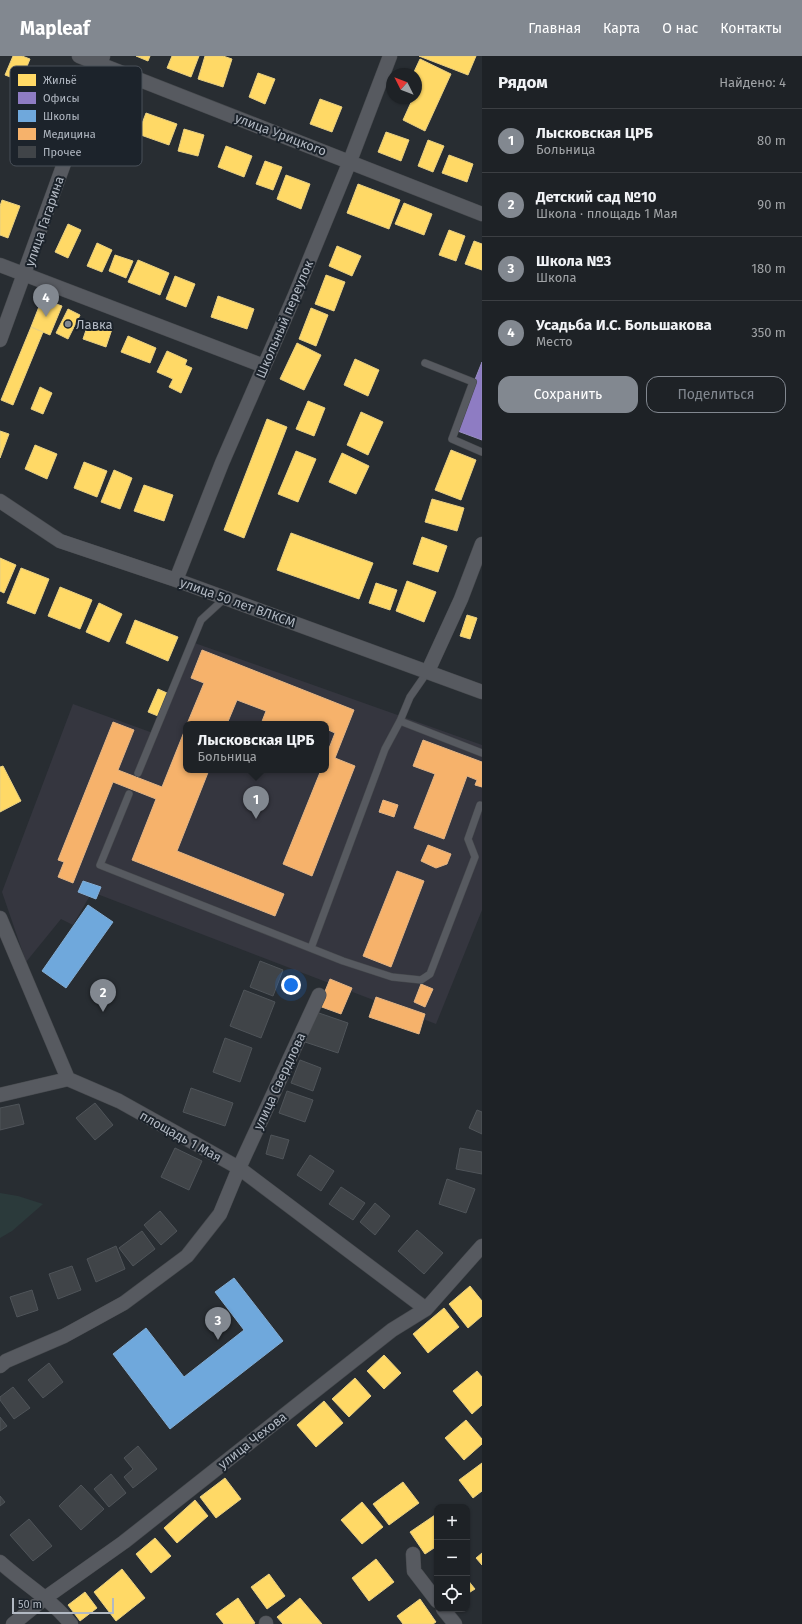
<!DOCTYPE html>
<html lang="ru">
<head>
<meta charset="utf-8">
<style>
	:root { --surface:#1e2226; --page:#262a2e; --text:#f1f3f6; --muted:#a1a4a7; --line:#3c3f43; --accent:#828890 }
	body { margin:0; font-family:"Fira Sans",sans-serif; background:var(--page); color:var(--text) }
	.controls { position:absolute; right:12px; bottom:12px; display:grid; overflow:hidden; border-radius:8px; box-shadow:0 1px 3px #0004 }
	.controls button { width:36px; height:36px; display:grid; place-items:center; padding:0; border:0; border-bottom:1px solid var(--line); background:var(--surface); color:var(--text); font:20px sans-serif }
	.compass { position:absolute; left:386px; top:12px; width:36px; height:36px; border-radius:50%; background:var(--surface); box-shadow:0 1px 3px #0004; rotate:312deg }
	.scale { position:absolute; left:12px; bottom:10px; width:102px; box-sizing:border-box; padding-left:4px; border:2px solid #b2b9c3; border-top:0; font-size:11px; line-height:14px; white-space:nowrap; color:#b2b9c3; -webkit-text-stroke:3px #1c232b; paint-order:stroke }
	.you { position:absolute; left:291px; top:929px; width:14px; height:14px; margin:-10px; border:3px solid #fff; border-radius:50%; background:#1a73e8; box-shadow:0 0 0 6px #1a73e833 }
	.badge { display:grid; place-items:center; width:26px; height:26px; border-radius:50%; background:var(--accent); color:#fff; font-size:13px; font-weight:700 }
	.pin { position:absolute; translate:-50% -33px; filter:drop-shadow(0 1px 2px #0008) }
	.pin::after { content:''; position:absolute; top:21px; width:14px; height:12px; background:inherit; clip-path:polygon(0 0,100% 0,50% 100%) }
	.popup { position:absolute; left:183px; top:665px; width:146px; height:52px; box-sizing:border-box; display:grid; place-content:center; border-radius:8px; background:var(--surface); filter:drop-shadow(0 1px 3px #0005); font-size:13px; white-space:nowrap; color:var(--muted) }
	.popup b { font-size:15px; color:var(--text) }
	.popup::after { content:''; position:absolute; left:50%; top:100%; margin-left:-8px; border:8px solid transparent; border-top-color:var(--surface) }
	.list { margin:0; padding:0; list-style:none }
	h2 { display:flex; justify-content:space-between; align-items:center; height:52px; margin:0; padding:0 16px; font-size:17px }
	h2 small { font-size:13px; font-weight:400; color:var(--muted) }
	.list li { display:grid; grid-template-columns:26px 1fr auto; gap:12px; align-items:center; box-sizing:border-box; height:64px; padding:0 16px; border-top:1px solid var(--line) }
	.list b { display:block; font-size:15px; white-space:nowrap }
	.list p { margin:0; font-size:13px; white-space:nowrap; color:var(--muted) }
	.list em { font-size:13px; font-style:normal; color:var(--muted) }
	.actions { display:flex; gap:8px; padding:12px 16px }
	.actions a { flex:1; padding:9px 0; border:1px solid var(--accent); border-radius:12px; text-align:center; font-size:14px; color:var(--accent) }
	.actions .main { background:var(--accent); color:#fff }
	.icon { flex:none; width:22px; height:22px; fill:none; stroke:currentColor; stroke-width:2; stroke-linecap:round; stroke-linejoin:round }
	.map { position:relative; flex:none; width:482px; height:1568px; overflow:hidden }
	header { display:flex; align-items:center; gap:24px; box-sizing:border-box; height:56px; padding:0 20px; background:var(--accent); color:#fff }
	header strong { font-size:19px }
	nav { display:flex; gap:22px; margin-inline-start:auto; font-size:14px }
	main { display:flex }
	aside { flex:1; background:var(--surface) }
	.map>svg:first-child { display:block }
</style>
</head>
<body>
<header>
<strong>Mapleaf</strong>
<nav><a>Главная</a><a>Карта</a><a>О нас</a><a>Контакты</a></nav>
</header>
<main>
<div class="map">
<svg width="482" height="1568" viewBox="0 0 482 1568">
	<rect width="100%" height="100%" fill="#282d32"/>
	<path fill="#35363f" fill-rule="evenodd" d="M 189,585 L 482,689 L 482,854 L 436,968 L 92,836 L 73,869 L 61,863 L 26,906 L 2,836 L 73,648 L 153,677 ZM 186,668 L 326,668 L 326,714 L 186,714 Z"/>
	<path fill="#2b3a3b" d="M 0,1137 L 18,1140 L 43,1148 L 12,1175 L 0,1182 Z"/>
	<path fill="#ffd966" stroke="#e8cf82" d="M 13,0 L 22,0 L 30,3 L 21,25 L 5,19 Z
		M 136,0 L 150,0 L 148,5 Z
		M 172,0 L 199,0 L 191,21 L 167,12 Z
		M 205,0 L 223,0 L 232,3 L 223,31 L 198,23 Z
		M 419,0 L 476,0 L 468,19 Z
		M 420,3 L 451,18 L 425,75 L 403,64 L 413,42 L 416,42 L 416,35 L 419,28 L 416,25 L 416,18 L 413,18 Z
		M 41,11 L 83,27 L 76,43 L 35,27 Z
		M 258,17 L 275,23 L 265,48 L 249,41 Z
		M 112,42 L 135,51 L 125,75 L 102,66 Z
		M 320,43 L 342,51 L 332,76 L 310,68 Z
		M 146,57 L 177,68 L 169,89 L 138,78 Z
		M 184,73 L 204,79 L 198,100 L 178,95 Z
		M 386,76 L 409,84 L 401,105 L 378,96 Z
		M 428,84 L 444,90 L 433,116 L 418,110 Z
		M 226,90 L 252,100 L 244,121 L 218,111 Z
		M 449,99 L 473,108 L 467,126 L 442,117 Z
		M 265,105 L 282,111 L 273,134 L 256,128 Z
		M 286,119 L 310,128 L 301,153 L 277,143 Z
		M 358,128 L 400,144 L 389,173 L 347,157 Z
		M 2,144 L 20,150 L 8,182 L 0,179 L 0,150 Z
		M 404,147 L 432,158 L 424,179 L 395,168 Z
		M 68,168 L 81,174 L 68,202 L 55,196 Z
		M 449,174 L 465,180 L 456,205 L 439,199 Z
		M 474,185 L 482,188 L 482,214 L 465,208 Z
		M 97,187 L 112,194 L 102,216 L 87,210 Z
		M 337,190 L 361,200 L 352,220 L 329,210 Z
		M 115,199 L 133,205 L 126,222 L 109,215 Z
		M 138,204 L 169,217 L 160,239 L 128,226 Z
		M 326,219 L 345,226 L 334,255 L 315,248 Z
		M 175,220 L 195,228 L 186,251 L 166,243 Z
		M 218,240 L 254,253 L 247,273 L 211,261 Z
		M 42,243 L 62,250 L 50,279 L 31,271 Z
		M 311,252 L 328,259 L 316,290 L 299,283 Z
		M 68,253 L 80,259 L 68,283 L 56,277 Z
		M 89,265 L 112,273 L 106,291 L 83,283 Z
		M 31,271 L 43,276 L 13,349 L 1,344 Z
		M 128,280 L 156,292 L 150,307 L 121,296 Z
		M 297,287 L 321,299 L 304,334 L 280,323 Z
		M 167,295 L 187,304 L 185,309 L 192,312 L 181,337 L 169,331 L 173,323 L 157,316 Z
		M 355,303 L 379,314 L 368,340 L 344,329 Z
		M 40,331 L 52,337 L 43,358 L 31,353 Z
		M 308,345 L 325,352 L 314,380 L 296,373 Z
		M 361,356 L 383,366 L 368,399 L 347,389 Z
		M 267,363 L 287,371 L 244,482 L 224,474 Z
		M 0,375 L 9,378 L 0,402 Z
		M 35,389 L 57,398 L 47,423 L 25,413 Z
		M 451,394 L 476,404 L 461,444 L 435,434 Z
		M 296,395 L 316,403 L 298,446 L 278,438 Z
		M 342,397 L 369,410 L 356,438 L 329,426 Z
		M 84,406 L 107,415 L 97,441 L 74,432 Z
		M 114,414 L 132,422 L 120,453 L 101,446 Z
		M 144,429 L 173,439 L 164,465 L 134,455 Z
		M 432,443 L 464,452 L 457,475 L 425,466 Z
		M 291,477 L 373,507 L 359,543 L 277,514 Z
		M 422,481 L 447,490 L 438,516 L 413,508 Z
		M 0,502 L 16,509 L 4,537 L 0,535 Z
		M 21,512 L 49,523 L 35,558 L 7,547 Z
		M 407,525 L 436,536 L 424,566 L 396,555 Z
		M 376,527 L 397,534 L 390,554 L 369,547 Z
		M 60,531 L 92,544 L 80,573 L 48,560 Z
		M 99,547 L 122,558 L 109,586 L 86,576 Z
		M 467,559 L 477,562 L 470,583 L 460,580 Z
		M 135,564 L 178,581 L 168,605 L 126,587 Z
		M 158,633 L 167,637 L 158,660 L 148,656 Z
		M 3,710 L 21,745 L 0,756 L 0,711 Z
		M 470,1230 L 482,1245 L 482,1260 L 468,1272 L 449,1248 Z
		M 444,1252 L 459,1271 L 428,1297 L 413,1278 Z
		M 384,1299 L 401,1317 L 384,1333 L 367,1315 Z
		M 477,1315 L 482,1321 L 482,1349 L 472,1358 L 453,1335 Z
		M 355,1322 L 371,1340 L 349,1361 L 332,1343 Z
		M 324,1345 L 343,1367 L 316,1391 L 297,1369 Z
		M 466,1364 L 482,1383 L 482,1388 L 464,1404 L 445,1382 Z
		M 482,1407 L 482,1435 L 473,1442 L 459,1424 Z
		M 225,1422 L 241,1443 L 216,1462 L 200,1441 Z
		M 403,1426 L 419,1447 L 389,1469 L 373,1448 Z
		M 195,1444 L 208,1460 L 177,1487 L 164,1472 Z
		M 362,1446 L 383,1471 L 362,1488 L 341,1464 Z
		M 435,1459 L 437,1461 L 437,1490 L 425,1498 L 410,1476 Z
		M 155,1482 L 171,1500 L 151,1517 L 136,1498 Z
		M 482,1497 L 482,1509 L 476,1502 Z
		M 376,1503 L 394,1526 L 369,1545 L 352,1522 Z
		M 122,1513 L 145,1542 L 116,1565 L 94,1536 Z
		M 269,1518 L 285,1540 L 267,1553 L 251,1531 Z
		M 467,1523 L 475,1533 L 467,1538 Z
		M 85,1536 L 97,1552 L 80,1565 L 68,1549 Z
		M 238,1542 L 255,1567 L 253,1568 L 224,1568 L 216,1558 Z
		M 300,1542 L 322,1568 L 283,1568 L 277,1561 Z
		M 420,1543 L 436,1566 L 433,1568 L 403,1568 L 397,1560 Z"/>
	<path fill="#8e7cc3" stroke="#998ec3" d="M 482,306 L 482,384 L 455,374 Z"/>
	<path fill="#6fa8dc" stroke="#83add4" d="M 83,825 L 101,831 L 96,843 L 78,836 Z
		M 88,849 L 113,866 L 66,932 L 42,915 Z
		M 234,1222 L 283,1285 L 170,1373 L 113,1298 L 146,1272 L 184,1321 L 244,1274 L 215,1236 Z"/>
	<path fill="#f6b26b" stroke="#e2b485" d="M 202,594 L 354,654 L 335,702 L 355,710 L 312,820 L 283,808 L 321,714 L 326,714 L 326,700 L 335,677 L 326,673 L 326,668 L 261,668 L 266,655 L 237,644 L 227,668 L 187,668 L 204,627 L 191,622 Z
		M 113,666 L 134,674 L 118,714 L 162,731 L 186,671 L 186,714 L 209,714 L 177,795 L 284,838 L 275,860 L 132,804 L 156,743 L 113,726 L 73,827 L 58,821 L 64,806 L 58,804 Z
		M 423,684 L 482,706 L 482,731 L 475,729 L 477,724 L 467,720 L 444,783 L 414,772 L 435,718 L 413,710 Z
		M 383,744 L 398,749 L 394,761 L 379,756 Z
		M 428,789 L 451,798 L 447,808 L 436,812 L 421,805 Z
		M 397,815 L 424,825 L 391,911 L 363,900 Z
		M 330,923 L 352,932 L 341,958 L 319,950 Z
		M 421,928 L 433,933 L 425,951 L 414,946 Z
		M 376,941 L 425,958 L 419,978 L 369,961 Z"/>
	<path fill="#404448" stroke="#4f5459" d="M 260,905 L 283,914 L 273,940 L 250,931 Z
		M 244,934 L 275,946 L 261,982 L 230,970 Z
		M 316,956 L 348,967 L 338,997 L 305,986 Z
		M 225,982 L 252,992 L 240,1026 L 213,1016 Z
		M 300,1004 L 321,1012 L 313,1035 L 291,1027 Z
		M 191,1032 L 233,1047 L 225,1070 L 183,1056 Z
		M 287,1035 L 313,1044 L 305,1066 L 279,1057 Z
		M 95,1047 L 113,1069 L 95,1084 L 76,1062 Z
		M 19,1048 L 24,1068 L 0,1074 L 0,1052 Z
		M 477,1054 L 482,1056 L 482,1078 L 469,1072 Z
		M 271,1079 L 289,1084 L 283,1103 L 266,1098 Z
		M 175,1092 L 202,1105 L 189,1134 L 161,1121 Z
		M 460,1092 L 482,1096 L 482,1118 L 456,1113 Z
		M 310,1099 L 334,1115 L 321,1135 L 297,1119 Z
		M 447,1123 L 475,1133 L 466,1157 L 439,1148 Z
		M 341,1131 L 365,1147 L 353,1164 L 329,1148 Z
		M 375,1147 L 390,1160 L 375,1179 L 360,1166 Z
		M 160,1155 L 177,1175 L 161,1189 L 144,1169 Z
		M 417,1174 L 443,1197 L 424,1218 L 398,1195 Z
		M 142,1175 L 155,1193 L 133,1210 L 119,1192 Z
		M 116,1190 L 125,1213 L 96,1226 L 87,1203 Z
		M 72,1210 L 81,1234 L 58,1243 L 49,1218 Z
		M 32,1234 L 38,1254 L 17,1261 L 10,1241 Z
		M 49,1307 L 63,1326 L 43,1342 L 28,1324 Z
		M 13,1331 L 30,1352 L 14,1363 L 0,1344 L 0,1341 Z
		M 0,1361 L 7,1370 L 0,1375 Z
		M 138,1390 L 157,1413 L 133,1432 L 124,1421 L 133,1413 L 124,1402 Z
		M 111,1418 L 126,1437 L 109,1451 L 94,1433 Z
		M 81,1429 L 104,1453 L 81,1474 L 59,1450 Z
		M 0,1440 L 5,1446 L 0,1450 Z
		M 29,1463 L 52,1490 L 33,1505 L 10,1479 Z"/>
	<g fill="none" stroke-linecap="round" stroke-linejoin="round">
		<g stroke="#46494d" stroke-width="8">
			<path id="service" d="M 425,307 L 473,326 L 452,383 L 482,396
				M 400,665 L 482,697
				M 138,717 L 201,564 L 225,542
				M 129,738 L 100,809 L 343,905 L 392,921 L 421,924 L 430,918 L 475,801 L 468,783 L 480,749 L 482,750
				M 311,892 L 385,693 L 400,665 L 410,641 L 428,615"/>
		</g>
		<g stroke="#46494d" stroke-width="15">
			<path id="minor" d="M 79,0 L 482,158
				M 0,209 L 264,310
				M 0,284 L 103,0
				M 0,445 L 60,485 L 176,524 L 482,636
				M 176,524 L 222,407 L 295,239 L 350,105 L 390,0
				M 428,615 L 461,543 L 482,488
				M 0,862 L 68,1023 L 119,1045 L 239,1112 L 426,1253
				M 0,1039 L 68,1023
				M 0,1310 L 6,1305 L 64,1280 L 124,1247 L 187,1200 L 220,1158 L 239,1112 L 319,939
				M 413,1498 L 414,1515 L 437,1545
				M 0,1506 C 23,1527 51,1543 71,1568
				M 443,1553 L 455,1568
				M 266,1567 L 266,1568
				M 13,1568 L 45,1542 L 124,1486 L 392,1274 L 426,1253 L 482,1190"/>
		</g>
		<use href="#service" stroke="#575a60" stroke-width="7"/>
		<use href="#minor" stroke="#575a60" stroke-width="14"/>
	</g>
	<circle fill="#828890" stroke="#1c232b" stroke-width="1.5" cx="68" cy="268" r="4"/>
	<g text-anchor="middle" stroke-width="4" stroke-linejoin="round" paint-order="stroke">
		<g font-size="13" fill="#b2b9c3" stroke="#1c232b">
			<text transform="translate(281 78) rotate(21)" y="5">улица Урицкого</text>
			<text transform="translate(44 165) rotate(-71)" y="5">улица Гагарина</text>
			<text transform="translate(284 263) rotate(-67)" y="5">Школьный переулок</text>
			<text transform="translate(238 546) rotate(20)" y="5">улица 50 лет ВЛКСМ</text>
			<text transform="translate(279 1025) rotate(-65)" y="5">улица Свердлова</text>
			<text transform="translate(181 1080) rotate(29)" y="5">площадь 1 Мая</text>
			<text transform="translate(252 1384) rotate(-38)" y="5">улица Чехова</text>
		</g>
		<g font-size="13" fill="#b2b9c3" stroke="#1c232b" text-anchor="start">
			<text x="76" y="273">Лавка</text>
		</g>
	</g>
	<rect x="10" y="10" width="132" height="100" rx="6" fill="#1c232b" stroke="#495059" stroke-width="1"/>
	<rect x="18" y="18" width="18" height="12" fill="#ffd966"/>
	<rect x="18" y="36" width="18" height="12" fill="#8e7cc3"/>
	<rect x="18" y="54" width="18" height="12" fill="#6fa8dc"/>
	<rect x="18" y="72" width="18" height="12" fill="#f6b26b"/>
	<rect x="18" y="90" width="18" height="12" fill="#404448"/>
	<g font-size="11" fill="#b2b9c3">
		<text x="43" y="28">Жильё</text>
		<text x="43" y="46">Офисы</text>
		<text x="43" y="64">Школы</text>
		<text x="43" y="82">Медицина</text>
		<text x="43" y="100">Прочее</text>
	</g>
</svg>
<div class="controls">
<button>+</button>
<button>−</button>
<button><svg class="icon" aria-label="locate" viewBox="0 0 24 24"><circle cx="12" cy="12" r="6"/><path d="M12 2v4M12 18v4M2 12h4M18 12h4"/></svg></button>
</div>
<svg class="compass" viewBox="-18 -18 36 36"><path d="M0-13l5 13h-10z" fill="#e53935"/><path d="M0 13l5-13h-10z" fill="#a1a4a7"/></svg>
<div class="scale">50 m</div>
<div class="you"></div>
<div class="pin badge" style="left:256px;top:763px">1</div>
<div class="popup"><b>Лысковская ЦРБ</b>Больница</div>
<div class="pin badge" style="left:103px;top:956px">2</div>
<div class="pin badge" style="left:218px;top:1284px">3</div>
<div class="pin badge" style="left:46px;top:261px">4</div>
</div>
<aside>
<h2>Рядом<small>Найдено: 4</small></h2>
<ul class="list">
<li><span class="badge">1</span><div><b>Лысковская ЦРБ</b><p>Больница</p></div><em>80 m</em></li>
<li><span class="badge">2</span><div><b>Детский сад №10</b><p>Школа · площадь 1 Мая</p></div><em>90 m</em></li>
<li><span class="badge">3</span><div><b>Школа №3</b><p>Школа</p></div><em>180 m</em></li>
<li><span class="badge">4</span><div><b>Усадьба И.С. Большакова</b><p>Место</p></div><em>350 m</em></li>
</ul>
<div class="actions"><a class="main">Сохранить</a><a>Поделиться</a></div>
</aside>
</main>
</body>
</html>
